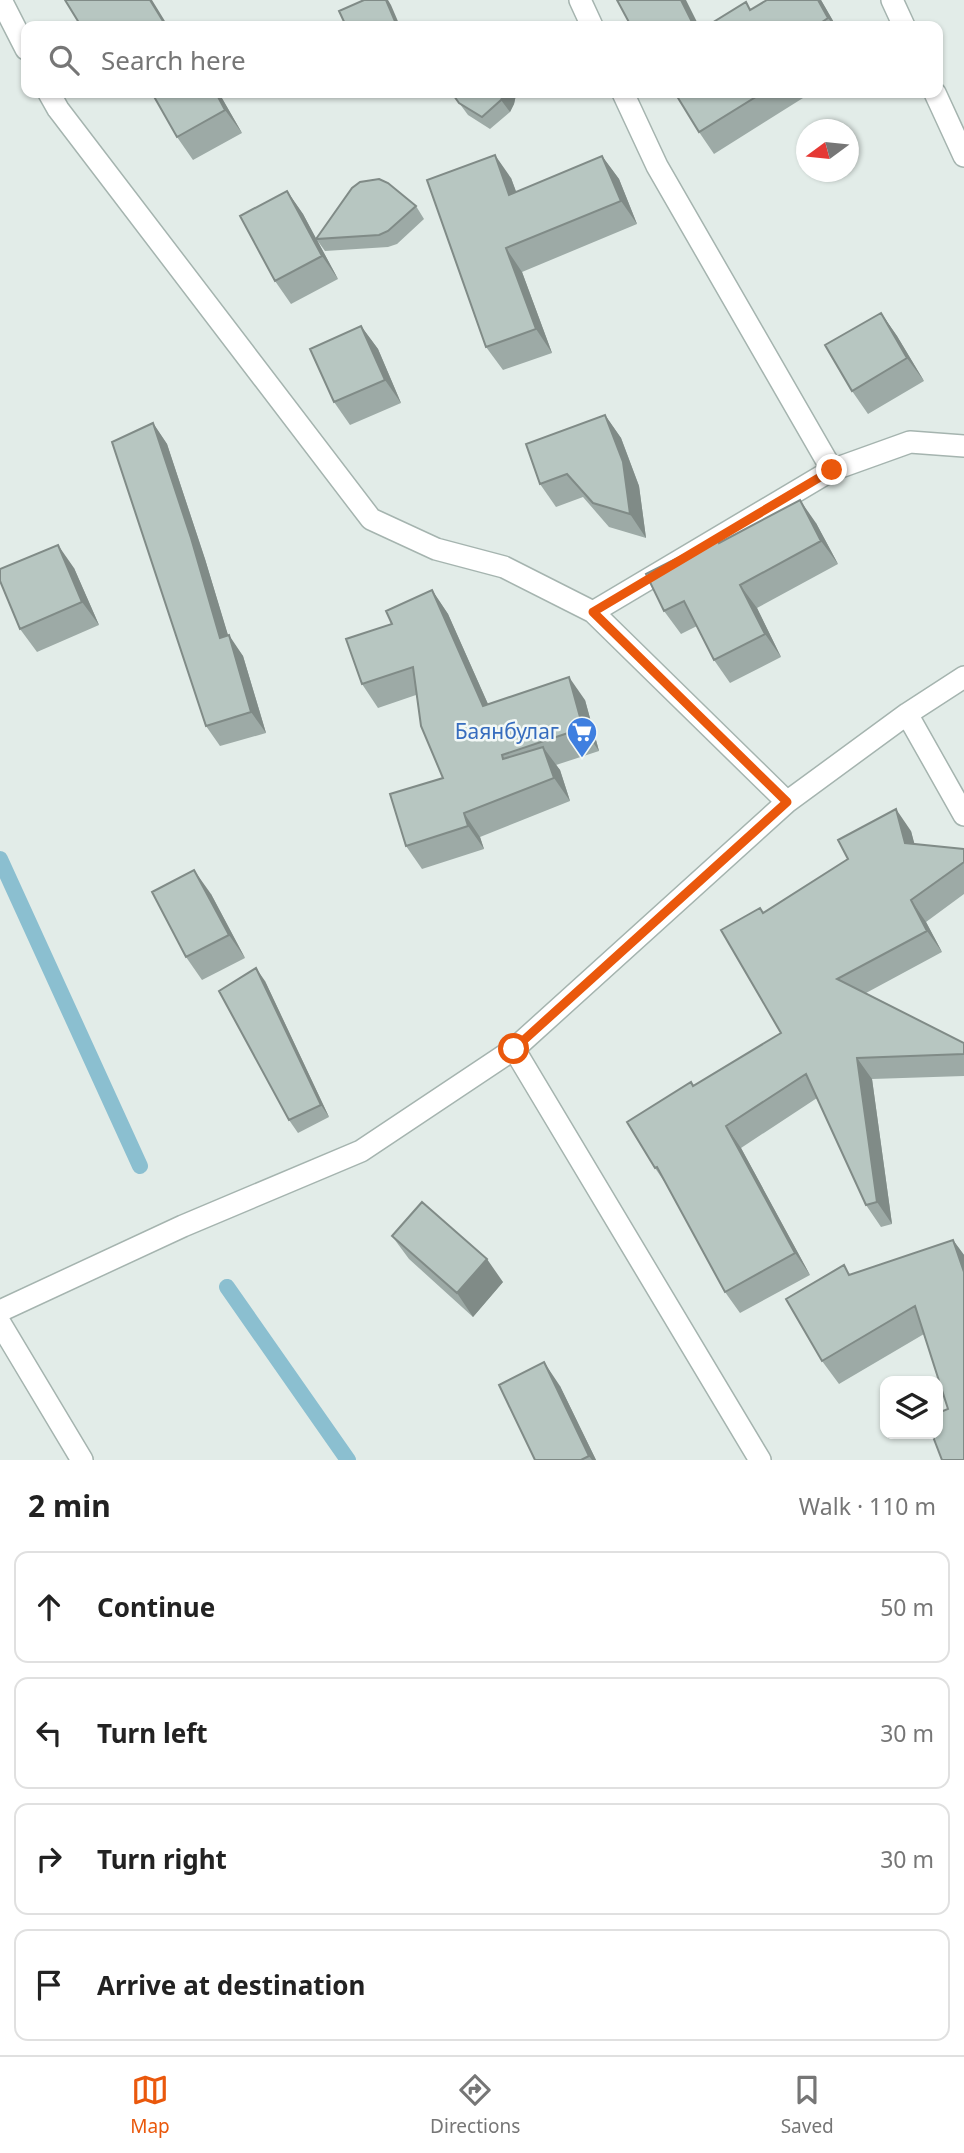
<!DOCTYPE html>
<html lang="en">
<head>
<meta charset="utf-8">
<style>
	:root { --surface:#fff; --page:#f2f2f2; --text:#222; --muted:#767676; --line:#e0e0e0; --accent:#ea580c }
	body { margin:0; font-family:"Noto Sans",sans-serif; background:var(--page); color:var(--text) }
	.controls { position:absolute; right:21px; bottom:21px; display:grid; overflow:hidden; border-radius:14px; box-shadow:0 2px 5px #0004 }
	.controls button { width:63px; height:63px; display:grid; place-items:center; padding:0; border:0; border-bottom:2px solid var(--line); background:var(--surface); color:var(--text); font:35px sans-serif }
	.compass { position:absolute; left:796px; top:119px; width:63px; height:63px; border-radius:50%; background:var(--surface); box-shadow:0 2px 5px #0004; rotate:255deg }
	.stop { position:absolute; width:21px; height:21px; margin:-16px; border:5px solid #ea580c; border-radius:50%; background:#fff }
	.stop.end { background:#ea580c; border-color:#fff; box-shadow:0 2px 7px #0008 }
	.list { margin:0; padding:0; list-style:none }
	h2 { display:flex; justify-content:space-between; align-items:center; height:91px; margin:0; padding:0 28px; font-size:30px }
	h2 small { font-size:23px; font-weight:400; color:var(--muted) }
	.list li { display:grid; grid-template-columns:46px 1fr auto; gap:21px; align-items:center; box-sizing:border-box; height:112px; margin:0 14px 14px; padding:0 14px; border:2px solid var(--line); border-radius:14px }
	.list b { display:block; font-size:26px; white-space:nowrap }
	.list em { font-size:23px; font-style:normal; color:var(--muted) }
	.icon { flex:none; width:38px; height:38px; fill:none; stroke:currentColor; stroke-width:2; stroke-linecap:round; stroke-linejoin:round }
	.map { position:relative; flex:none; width:964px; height:1460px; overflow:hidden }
	.search { position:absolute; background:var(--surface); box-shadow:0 2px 5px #0004; left:21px; right:21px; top:21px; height:77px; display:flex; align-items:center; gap:18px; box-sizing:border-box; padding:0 24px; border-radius:14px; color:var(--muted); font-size:26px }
	.sheet { height:595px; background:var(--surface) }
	nav { display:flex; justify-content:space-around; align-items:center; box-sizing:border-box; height:98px; border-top:2px solid var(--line); background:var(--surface); font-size:19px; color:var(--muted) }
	nav a { display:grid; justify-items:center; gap:4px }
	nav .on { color:var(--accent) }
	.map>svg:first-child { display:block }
</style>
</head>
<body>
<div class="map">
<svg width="964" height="1460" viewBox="0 0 964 1460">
	<rect width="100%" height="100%" fill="#e2ece8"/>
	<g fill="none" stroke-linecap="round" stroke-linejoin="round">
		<path stroke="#8bbfd0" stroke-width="16" d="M 0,859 L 140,1166
			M 227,1287 L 348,1460"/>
		<g stroke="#a5b4af" stroke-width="24">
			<path id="minor" d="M 1,0 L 26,49
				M 580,0 L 592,26
				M 892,0 L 904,26
				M 49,93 L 58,109 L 371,519 L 436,549 L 504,567 L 593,612 L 787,802
				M 623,93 L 657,166 L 832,470
				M 935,93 L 964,156
				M 593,612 L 832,470 L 910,442 L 964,446
				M 907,714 L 964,815
				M 514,1049 L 760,1460
				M 0,1311 L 183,1226 L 361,1151 L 514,1049 L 787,802 L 907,714 L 964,677
				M 0,1323 L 82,1460"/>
		</g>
		<use href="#minor" stroke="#fff" stroke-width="21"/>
	</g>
	<path fill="#9daaa6" d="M 821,0 L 836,26 L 707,26 L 751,9 Z
		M 152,93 L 219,93 L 242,133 L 193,160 L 177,137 Z
		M 452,93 L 515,93 L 516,95 L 514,104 L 510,112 L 490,129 L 468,115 L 454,96 Z
		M 675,93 L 800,93 L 803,98 L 714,154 L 699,132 Z
		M 602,156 L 619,179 L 637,224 L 522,272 L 552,353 L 503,370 L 486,347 L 511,178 L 516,192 Z
		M 287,191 L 303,214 L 316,239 L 416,206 L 424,219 L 397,244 L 388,247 L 325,251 L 317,240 L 338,279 L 291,304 L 275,281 Z
		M 881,313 L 897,336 L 924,381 L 868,414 L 852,391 Z
		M 361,326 L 378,349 L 401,403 L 350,425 L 334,402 Z
		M 605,415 L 621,438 L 639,486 L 646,538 L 609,527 L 583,497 L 556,507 L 540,484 Z
		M 153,423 L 167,444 L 205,559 L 228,636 L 243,656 L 266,733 L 220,746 L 206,726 Z
		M 816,523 L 838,564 L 757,608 L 781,657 L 730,683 L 714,660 L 697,626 L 681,634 L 664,611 Z
		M 74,568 L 99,625 L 37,652 L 20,629 Z
		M 432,590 L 448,614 L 488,704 L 585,700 L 599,751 L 556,765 L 560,770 L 570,801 L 480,837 L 484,849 L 422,869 L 406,846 L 443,778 L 416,695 L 378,708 L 362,684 L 392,624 Z
		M 911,831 L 914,844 L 964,849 L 964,894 L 926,922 L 942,952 L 866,993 L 964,1043 L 964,1076 L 872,1079 L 892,1224 L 881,1227 L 866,1205 L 817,1098 L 741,1148 L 810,1275 L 740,1313 L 725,1292 L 666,1184 L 655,1168 L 693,1086 L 781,1033 Z
		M 211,894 L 245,958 L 202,980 L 186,957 Z
		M 265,981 L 329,1117 L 298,1133 L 289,1120 Z
		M 392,1236 L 503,1282 L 473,1317 L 409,1259 Z
		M 953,1240 L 964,1255 L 964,1460 L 924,1334 L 839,1384 L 822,1361 L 850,1275 Z
		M 560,1386 L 596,1460 L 535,1460 Z"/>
	<path fill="#808b87" d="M 150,0 L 152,0 L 168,26 L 166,26 Z
		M 386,0 L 388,0 L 391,5 L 400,26 L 397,26 Z
		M 681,0 L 686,0 L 699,26 L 694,26 Z
		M 818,0 L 821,0 L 836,26 L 834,26 L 828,18 Z
		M 216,93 L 219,93 L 242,133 L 225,110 Z
		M 505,93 L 515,93 L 516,95 L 514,104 L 510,112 L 501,100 Z
		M 495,155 L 511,178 L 526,218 L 509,195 Z
		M 602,156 L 619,179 L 637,224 L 621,201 Z
		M 287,191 L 303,214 L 338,279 L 322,256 Z
		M 506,248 L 522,272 L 552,353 L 536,329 Z
		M 881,313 L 897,336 L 924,381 L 907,358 Z
		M 361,326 L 378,349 L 401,403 L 385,380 Z
		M 605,415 L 621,438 L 639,486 L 646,538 L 630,514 Z
		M 153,423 L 167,444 L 205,559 L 235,658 L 220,638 Z
		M 800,500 L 816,523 L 838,564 L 821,541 Z
		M 58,545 L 74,568 L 99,625 L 82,602 Z
		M 740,585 L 757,608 L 781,657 L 765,634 Z
		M 432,590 L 448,614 L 499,729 L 483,706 Z
		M 229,635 L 243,656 L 266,733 L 251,712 Z
		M 569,677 L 585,700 L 599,751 L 583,728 Z
		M 543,747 L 560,770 L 570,801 L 554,778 Z
		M 896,809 L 911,831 L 920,864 L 905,843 Z
		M 464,813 L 480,837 L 484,849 L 468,826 Z
		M 194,870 L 211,894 L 245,958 L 229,935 Z
		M 911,900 L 926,922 L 942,952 L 927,931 Z
		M 256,968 L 265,981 L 329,1117 L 321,1105 Z
		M 857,1058 L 872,1079 L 892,1224 L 877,1202 Z
		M 726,1126 L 741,1148 L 810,1275 L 795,1253 Z
		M 953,1240 L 964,1255 L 964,1272 Z
		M 487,1259 L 503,1282 L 473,1317 L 457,1293 Z
		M 544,1362 L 560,1386 L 596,1460 L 592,1460 L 589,1456 Z"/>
	<path fill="#b7c6c1" stroke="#808b87" stroke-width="2" d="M 65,0 L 150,0 L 166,26 L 81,26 Z
		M 364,0 L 386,0 L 397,26 L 346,26 L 339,11 Z
		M 617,0 L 681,0 L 694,26 L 631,26 Z
		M 767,0 L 818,0 L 828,18 L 816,26 L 707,26 L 746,2 L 750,10 Z
		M 152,93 L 216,93 L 225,110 L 177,137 Z
		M 452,93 L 505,93 L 501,100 L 482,117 L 459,103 L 454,96 Z
		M 675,93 L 762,93 L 699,132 Z
		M 495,155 L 509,195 L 602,156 L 621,201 L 506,248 L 536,329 L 486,347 L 427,180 Z
		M 379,179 L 388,183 L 416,206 L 388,231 L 379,235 L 316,239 L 352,188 L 360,182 Z
		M 287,191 L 322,256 L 275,281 L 240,216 Z
		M 881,313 L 907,358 L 852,391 L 825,345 Z
		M 361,326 L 385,380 L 334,402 L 310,349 Z
		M 605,415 L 623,462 L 630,514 L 593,503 L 567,474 L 540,484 L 526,444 Z
		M 153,423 L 191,538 L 220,638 L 229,635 L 251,712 L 206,726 L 112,442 Z
		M 800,500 L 821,541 L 740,585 L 765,634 L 714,660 L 684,601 L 664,611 L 646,574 L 717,538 L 719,543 Z
		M 58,545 L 82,602 L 20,629 L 0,581 L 0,569 Z
		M 432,590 L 483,706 L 569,677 L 583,728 L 502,755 L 503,759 L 543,747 L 554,778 L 464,813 L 468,826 L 406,846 L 390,794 L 443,778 L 421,726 L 413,667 L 362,684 L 346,639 L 392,624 L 386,611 Z
		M 896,809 L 905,843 L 964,849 L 964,862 L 911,900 L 927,931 L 837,979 L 964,1043 L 964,1054 L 857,1058 L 877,1202 L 866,1205 L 806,1074 L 726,1126 L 795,1253 L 725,1292 L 657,1167 L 655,1168 L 627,1122 L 691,1082 L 693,1086 L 781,1033 L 721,930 L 760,908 L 763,913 L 848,859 L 838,840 Z
		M 194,870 L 229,935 L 186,957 L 152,892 Z
		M 256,968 L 321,1105 L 289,1120 L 219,991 Z
		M 422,1202 L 487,1259 L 457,1293 L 392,1236 Z
		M 953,1240 L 964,1272 L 964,1460 L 942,1460 L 932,1434 L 938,1434 L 938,1413 L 948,1409 L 915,1306 L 822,1361 L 786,1299 L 844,1265 L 849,1275 Z
		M 544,1362 L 589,1456 L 581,1460 L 535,1460 L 499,1385 Z"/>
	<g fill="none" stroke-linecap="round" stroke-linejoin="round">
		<path stroke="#ea580c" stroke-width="9" d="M 514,1049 L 787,802 L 593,612 L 832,470"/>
	</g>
	<defs>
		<g id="supermarket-pin" transform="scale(1.575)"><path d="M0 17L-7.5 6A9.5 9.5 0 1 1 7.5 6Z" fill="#3f7fe0" stroke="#f2f8f6"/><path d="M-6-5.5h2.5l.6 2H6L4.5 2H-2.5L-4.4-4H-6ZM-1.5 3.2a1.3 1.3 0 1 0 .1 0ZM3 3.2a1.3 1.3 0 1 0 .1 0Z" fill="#fff"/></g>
	</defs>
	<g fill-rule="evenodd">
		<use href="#supermarket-pin" x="582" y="732"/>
	</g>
	<g text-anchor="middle" stroke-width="5" stroke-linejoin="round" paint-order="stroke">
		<g font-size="21" fill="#366cbe" stroke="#f2f8f6" text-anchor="end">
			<text x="559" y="739">Баянбулаг</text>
		</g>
	</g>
</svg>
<div class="controls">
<button><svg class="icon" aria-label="layers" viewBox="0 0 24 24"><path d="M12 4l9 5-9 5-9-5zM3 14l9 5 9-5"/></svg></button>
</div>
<svg class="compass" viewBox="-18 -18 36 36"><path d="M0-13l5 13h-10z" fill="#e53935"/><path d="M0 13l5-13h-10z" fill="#767676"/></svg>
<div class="stop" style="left:514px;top:1049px"></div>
<div class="stop end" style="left:832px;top:470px"></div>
<div class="search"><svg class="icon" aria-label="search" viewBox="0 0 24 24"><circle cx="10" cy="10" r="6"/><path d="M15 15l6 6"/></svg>Search here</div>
</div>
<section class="sheet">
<h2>2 min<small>Walk · 110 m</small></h2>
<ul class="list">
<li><svg class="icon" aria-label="ahead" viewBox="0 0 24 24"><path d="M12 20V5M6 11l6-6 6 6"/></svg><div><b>Continue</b></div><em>50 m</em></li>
<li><svg class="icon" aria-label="left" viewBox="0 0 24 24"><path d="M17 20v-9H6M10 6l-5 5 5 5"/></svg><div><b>Turn left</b></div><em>30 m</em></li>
<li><svg class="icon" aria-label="right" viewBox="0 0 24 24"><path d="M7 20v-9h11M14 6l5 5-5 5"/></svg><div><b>Turn right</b></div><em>30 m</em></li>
<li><svg class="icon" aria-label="arrive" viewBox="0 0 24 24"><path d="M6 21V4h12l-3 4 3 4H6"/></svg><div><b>Arrive at destination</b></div></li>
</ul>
</section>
<nav>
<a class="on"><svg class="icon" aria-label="map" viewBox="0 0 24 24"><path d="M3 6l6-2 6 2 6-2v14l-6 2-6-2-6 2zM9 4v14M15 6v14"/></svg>Map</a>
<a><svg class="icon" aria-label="directions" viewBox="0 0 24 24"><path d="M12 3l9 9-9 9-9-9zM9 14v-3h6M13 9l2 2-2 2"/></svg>Directions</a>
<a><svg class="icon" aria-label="saved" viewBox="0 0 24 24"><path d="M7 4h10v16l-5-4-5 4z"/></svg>Saved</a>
</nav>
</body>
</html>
